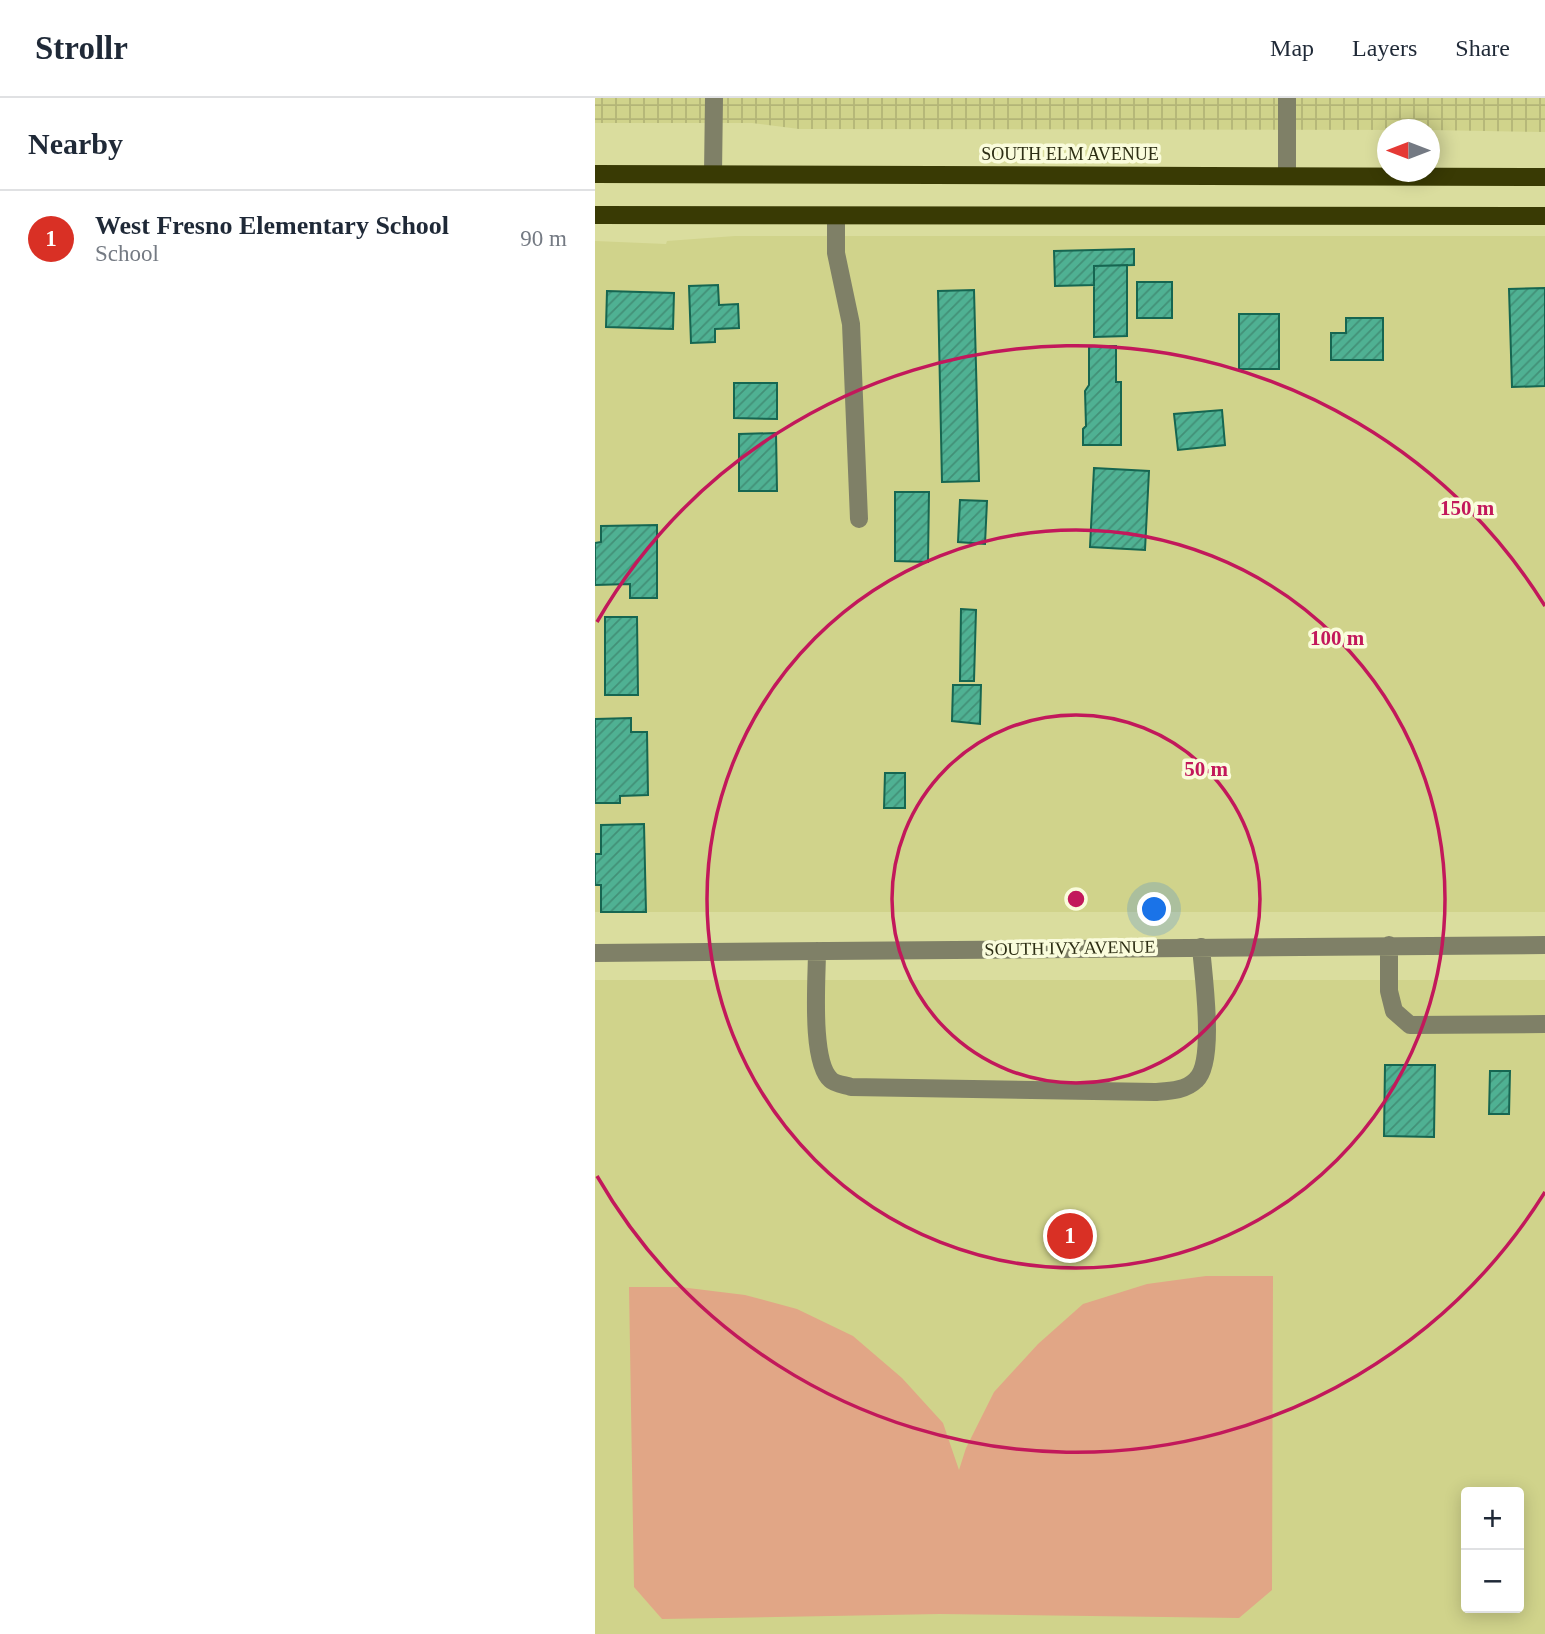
<!DOCTYPE html>
<html lang="en">
<head>
<meta charset="utf-8">
<style>
	:root { --surface:#fff; --page:#f2f2f3; --text:#1f2937; --muted:#747a83; --line:#e0e1e3; --accent:#d93025 }
	body { margin:0; font-family:"Times New Roman",serif; background:var(--page); color:var(--text) }
	.controls { position:absolute; right:21px; bottom:21px; display:grid; overflow:hidden; border-radius:7px; box-shadow:0 4px 18px #0003 }
	.controls button { width:63px; height:63px; display:grid; place-items:center; padding:0; border:0; border-bottom:2px solid var(--line); background:var(--surface); color:var(--text); font:35px sans-serif }
	.compass { position:absolute; left:782px; top:21px; width:63px; height:63px; border-radius:50%; background:var(--surface); box-shadow:0 4px 18px #0003; rotate:270deg }
	.you { position:absolute; left:560px; top:812px; width:24px; height:24px; margin:-18px; border:5px solid #fff; border-radius:50%; background:#1a73e8; box-shadow:0 0 0 10px #1a73e833 }
	.badge { display:grid; place-items:center; width:46px; height:46px; border-radius:50%; background:var(--accent); color:#fff; font-size:23px; font-weight:700 }
	.pin { position:absolute; translate:-50% -50%; border:4px solid #fff; box-shadow:0 2px 7px #0006 }
	.list { margin:0; padding:0; list-style:none }
	h2 { display:flex; justify-content:space-between; align-items:center; height:91px; margin:0; padding:0 28px; font-size:30px }
	h2 small { font-size:23px; font-weight:400; color:var(--muted) }
	.list li { display:grid; grid-template-columns:46px 1fr auto; gap:21px; align-items:center; box-sizing:border-box; height:98px; padding:0 28px; border-top:2px solid var(--line) }
	.list b { display:block; font-size:26px; white-space:nowrap }
	.list p { margin:0; font-size:23px; white-space:nowrap; color:var(--muted) }
	.list em { font-size:23px; font-style:normal; color:var(--muted) }
	.map { position:relative; flex:none; width:950px; height:1536px; overflow:hidden }
	header { display:flex; align-items:center; gap:42px; box-sizing:border-box; height:98px; padding:0 35px; background:var(--surface); border-bottom:2px solid var(--line) }
	header strong { font-size:33px }
	nav { display:flex; gap:38px; margin-inline-start:auto; font-size:24px }
	main { display:flex }
	aside { flex:1; background:var(--surface) }
	.map>svg:first-child { display:block }
</style>
</head>
<body>
<header>
<strong>Strollr</strong>
<nav><a>Map</a><a>Layers</a><a>Share</a></nav>
</header>
<main>
<aside>
<h2>Nearby<small></small></h2>
<ul class="list">
<li><span class="badge">1</span><div><b>West Fresno Elementary School</b><p>School</p></div><em>90 m</em></li>
</ul>
</aside>
<div class="map">
<svg width="950" height="1536" viewBox="0 0 950 1536">
	<defs>
		<pattern id="industrial-grid" width="8" height="8" patternUnits="userSpaceOnUse" patternTransform="scale(1.75)"><rect width="8" height="8" fill="#d0d38b"/><path d="M0 4h8M4 0v8" fill="none" stroke="#b3b577"/></pattern>
		<pattern id="building-hatch" width="6" height="6" patternUnits="userSpaceOnUse" patternTransform="scale(1.75)"><rect width="6" height="6" fill="#4fb193"/><path d="M-1 1l2-2M0 6l6-6M5 7l2-2" fill="none" stroke="#429077"/></pattern>
	</defs>
	<rect width="100%" height="100%" fill="#dadd9e"/>
	<path fill="#d0d38b" fill-rule="evenodd" d="M 140,138 L 950,138 L 950,814 L 0,814 L 0,143 L 71,146 L 72,143 Z
		M 0,882 L 950,882 L 950,1536 L 0,1536 ZM 871,1394 L 924,1394 L 924,1510 L 871,1510 Z"/>
	<path fill="url(#industrial-grid)" d="M 0,0 L 950,0 L 950,34 L 834,32 L 204,31 L 157,25 L 0,25 Z"/>
	<path fill="#e1a686" d="M 611,1178 L 678,1178 L 677,1492 L 644,1520 L 345,1516 L 67,1521 L 39,1489 L 34,1189 L 85,1189 L 150,1197 L 202,1211 L 258,1238 L 307,1280 L 348,1325 L 364,1372 L 371,1350 L 399,1294 L 443,1246 L 488,1206 L 552,1186 Z"/>
	<path fill="url(#building-hatch)" stroke="#166651" stroke-width="2" d="M 539,151 L 539,167 L 499,168 L 499,187 L 460,188 L 459,153 Z
		M 532,167 L 532,238 L 499,239 L 499,168 Z
		M 542,184 L 577,184 L 577,220 L 542,220 Z
		M 123,187 L 124,207 L 143,206 L 144,230 L 120,231 L 120,244 L 96,245 L 94,188 Z
		M 950,190 L 950,288 L 917,289 L 914,191 Z
		M 379,192 L 384,383 L 347,384 L 343,193 Z
		M 12,193 L 79,195 L 78,231 L 11,229 Z
		M 644,216 L 684,216 L 684,271 L 644,271 Z
		M 751,220 L 788,220 L 788,262 L 736,262 L 736,235 L 751,235 Z
		M 494,248 L 521,248 L 521,284 L 526,284 L 526,347 L 488,347 L 488,331 L 491,328 L 490,293 L 494,287 Z
		M 139,285 L 182,285 L 182,321 L 139,320 Z
		M 627,312 L 630,347 L 583,352 L 579,316 Z
		M 181,335 L 182,393 L 144,393 L 144,336 Z
		M 499,370 L 554,373 L 550,452 L 495,449 Z
		M 300,394 L 334,394 L 333,464 L 300,463 Z
		M 365,402 L 392,403 L 390,446 L 363,444 Z
		M 62,427 L 62,500 L 35,500 L 35,486 L 0,487 L 0,445 L 6,444 L 6,428 Z
		M 366,511 L 381,512 L 379,583 L 365,583 Z
		M 10,519 L 42,519 L 43,597 L 10,597 Z
		M 358,587 L 386,587 L 385,626 L 357,623 Z
		M 36,620 L 36,634 L 52,634 L 53,697 L 25,698 L 25,705 L 0,705 L 0,621 Z
		M 290,675 L 310,675 L 310,710 L 289,710 Z
		M 49,726 L 51,814 L 6,814 L 6,787 L 0,787 L 0,756 L 6,756 L 6,727 Z
		M 790,967 L 840,967 L 839,1039 L 789,1038 Z
		M 895,973 L 915,973 L 914,1016 L 894,1016 Z"/>
	<g fill="none" stroke-linecap="round" stroke-linejoin="round">
		<path stroke="#7f8067" stroke-width="18" d="M 692,0 L 692,77
			M 118,76 L 119,0
			M 241,118 L 241,155 L 256,226 L 264,421
			M 794,847 L 794,893 L 799,913 L 815,927 L 950,926
			M 222,853 C 222,880 215,964 236,982 C 240,986 250,987 256,989 L 560,994 C 574,993 590,993 601,982 C 621,964 608,876 606,849
			M 0,855 L 950,847"/>
		<path stroke="#393a04" stroke-width="18" d="M 0,76 L 950,79
			M 0,117 L 950,118"/>
	</g>
	<g fill="none" stroke="#c2185b" stroke-width="3.5">
		<circle cx="481" cy="801" r="184"/>
		<circle cx="481" cy="801" r="369"/>
		<path d="M950 1094A553 553 0 0 1 2 1078M2 524A553 553 0 0 1 950 508"/>
	</g>
	<g text-anchor="middle" stroke-width="7" stroke-linejoin="round" paint-order="stroke">
		<g font-size="18" fill="#2d2e14" stroke="#fafcdc">
			<text x="475" y="62">SOUTH ELM AVENUE</text>
			<text transform="translate(475 850) rotate(-1)" y="6">SOUTH IVY AVENUE</text>
		</g>
	</g>
	<circle cx="481" cy="801" r="10" fill="#c2185b" stroke="#fafcdc" stroke-width="3.5"/>
	<g font-size="21" text-anchor="middle" font-weight="bold" fill="#c2185b" stroke="#fafcdc" stroke-width="7" stroke-linejoin="round" paint-order="stroke">
		<text x="872" y="417">150 m</text>
		<text x="742" y="547">100 m</text>
		<text x="611" y="678">50 m</text>
	</g>
</svg>
<div class="controls">
<button>+</button>
<button>−</button>
</div>
<svg class="compass" viewBox="-18 -18 36 36"><path d="M0-13l5 13h-10z" fill="#e53935"/><path d="M0 13l5-13h-10z" fill="#747a83"/></svg>
<div class="you"></div>
<div class="pin badge" style="left:475px;top:1138px">1</div>
</div>
</main>
</body>
</html>
